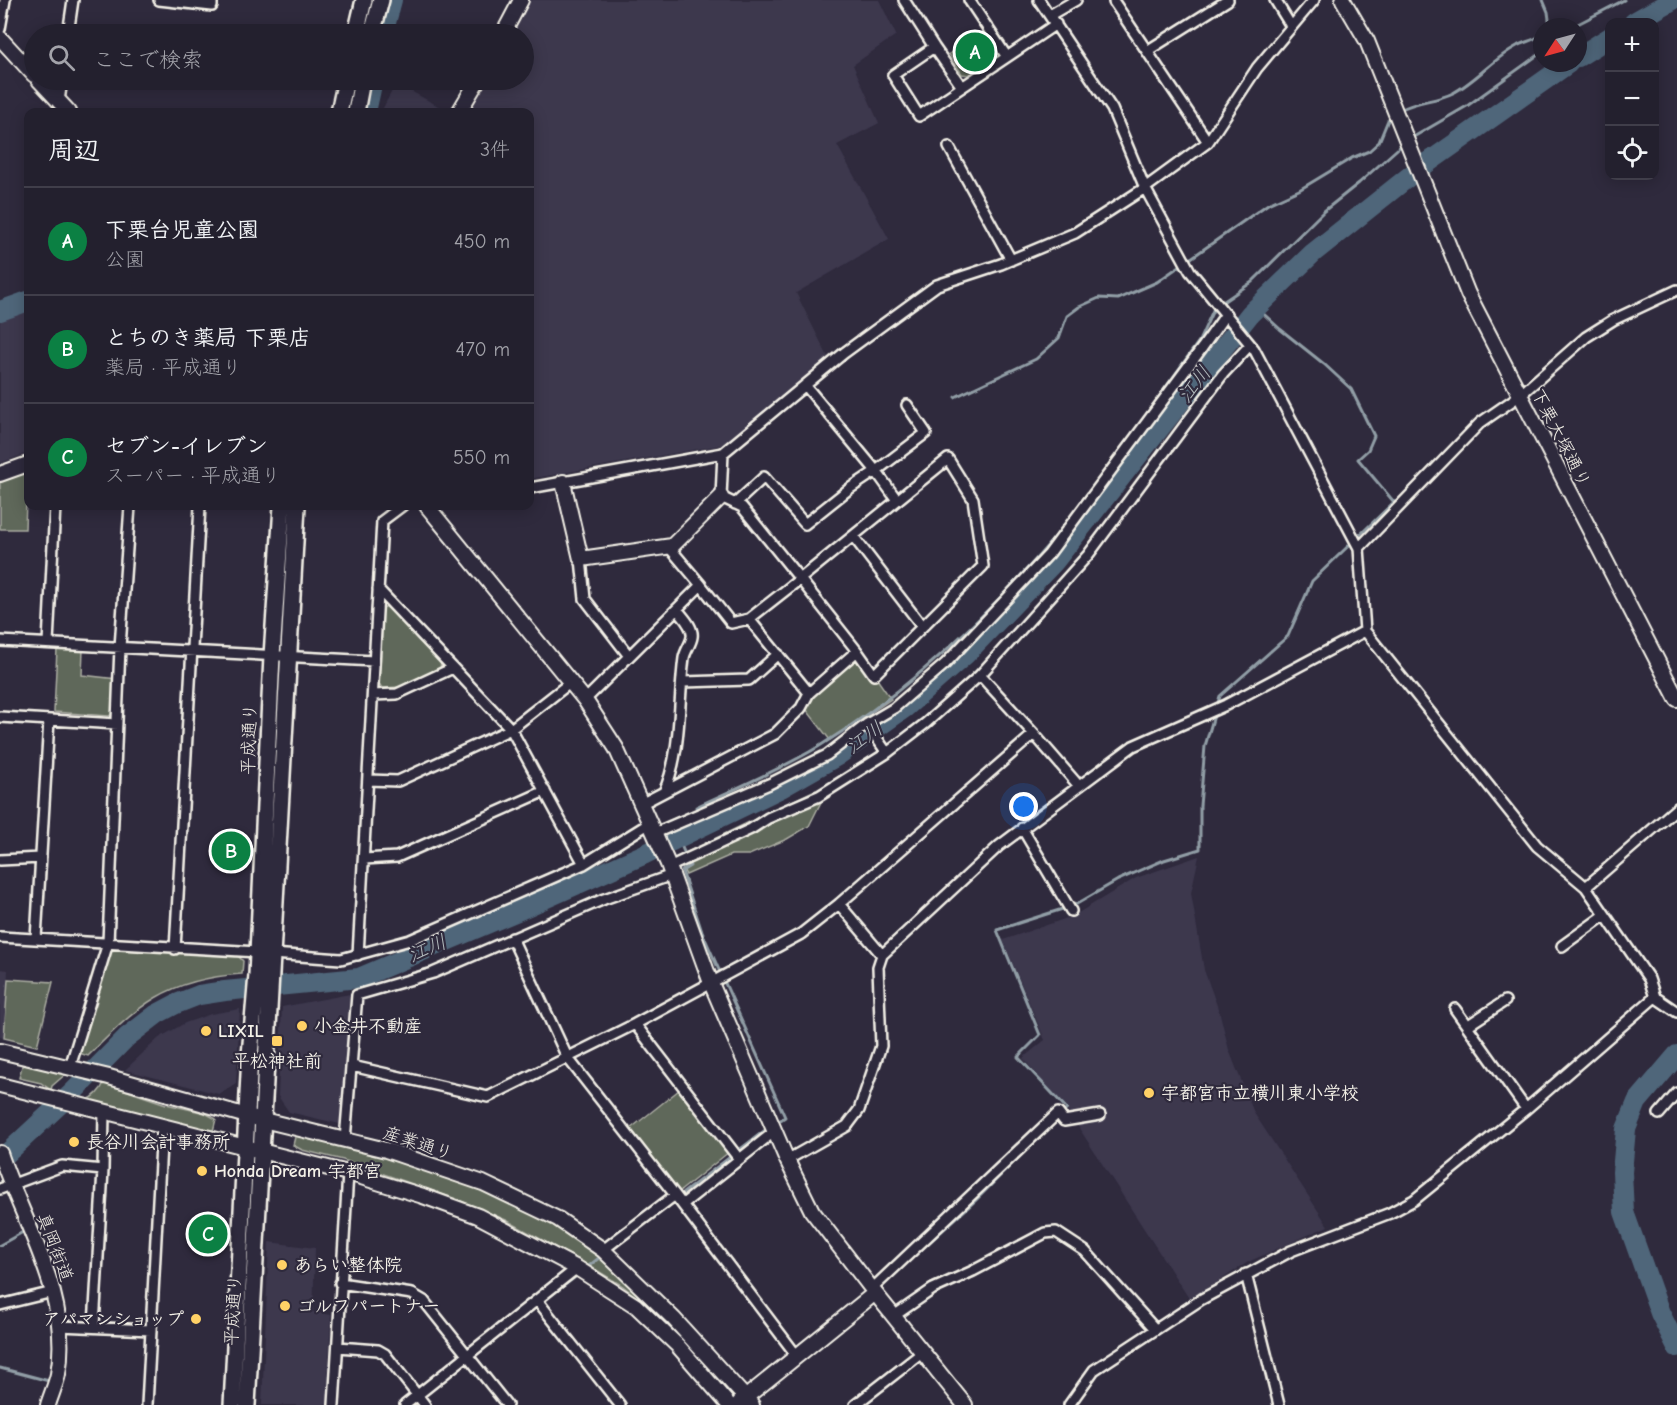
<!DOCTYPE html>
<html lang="ja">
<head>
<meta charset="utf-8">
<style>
	:root { --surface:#23202e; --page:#2b2836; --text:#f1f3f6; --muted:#a3a3aa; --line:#403e4a; --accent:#0b8043 }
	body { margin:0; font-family:"Comic Neue","Klee One",sans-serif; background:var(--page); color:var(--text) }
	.controls { position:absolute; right:18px; top:18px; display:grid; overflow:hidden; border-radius:12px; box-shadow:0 3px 15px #0003 }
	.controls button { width:54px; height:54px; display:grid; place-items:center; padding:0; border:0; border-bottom:2px solid var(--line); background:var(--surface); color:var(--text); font:30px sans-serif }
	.compass { position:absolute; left:1533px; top:18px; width:54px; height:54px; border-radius:50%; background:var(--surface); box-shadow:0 3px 15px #0003; rotate:234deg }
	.you { position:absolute; left:1024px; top:807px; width:21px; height:21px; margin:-15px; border:4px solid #fff; border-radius:50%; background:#1a73e8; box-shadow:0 0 0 9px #1a73e833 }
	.badge { display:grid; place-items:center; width:39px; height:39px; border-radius:50%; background:var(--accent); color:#fff; font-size:20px; font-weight:700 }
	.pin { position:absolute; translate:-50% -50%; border:3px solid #fff; box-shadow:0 2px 6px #0006 }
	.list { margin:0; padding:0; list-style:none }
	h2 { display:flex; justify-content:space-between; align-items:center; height:78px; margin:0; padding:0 24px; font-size:26px }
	h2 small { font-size:20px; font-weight:400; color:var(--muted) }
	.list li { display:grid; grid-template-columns:39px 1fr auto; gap:18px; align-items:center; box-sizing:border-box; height:108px; padding:0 24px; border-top:2px solid var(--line) }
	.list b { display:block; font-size:22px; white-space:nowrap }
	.list p { margin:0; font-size:20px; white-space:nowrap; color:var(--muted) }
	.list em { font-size:20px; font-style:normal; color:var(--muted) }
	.icon { flex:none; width:33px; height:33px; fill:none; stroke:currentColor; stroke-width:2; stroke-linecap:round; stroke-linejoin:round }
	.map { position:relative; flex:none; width:1677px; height:1405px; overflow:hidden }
	.search { position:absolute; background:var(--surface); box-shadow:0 3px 15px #0003; left:24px; top:24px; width:510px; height:66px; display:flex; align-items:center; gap:15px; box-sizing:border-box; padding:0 21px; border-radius:33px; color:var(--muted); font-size:22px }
	.panel { position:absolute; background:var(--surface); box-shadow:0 3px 15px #0003; left:24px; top:108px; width:510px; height:402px; border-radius:12px }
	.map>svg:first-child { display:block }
</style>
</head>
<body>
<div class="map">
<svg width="1677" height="1405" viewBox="0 0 1677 1405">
	<rect width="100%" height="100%" fill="#2f2a3d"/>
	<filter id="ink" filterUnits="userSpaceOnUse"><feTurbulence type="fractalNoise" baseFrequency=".0167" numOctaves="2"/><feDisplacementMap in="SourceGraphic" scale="12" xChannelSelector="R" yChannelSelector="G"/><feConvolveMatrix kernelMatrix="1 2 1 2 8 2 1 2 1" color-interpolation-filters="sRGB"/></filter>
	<g filter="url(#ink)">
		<path fill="#3d384e" d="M 528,0 L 879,0 L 896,35 L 853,65 L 879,123 L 837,145 L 889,239 L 796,293 L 830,361 L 721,445 L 530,479 L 530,112 L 469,112 L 486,80 L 524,80 L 524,34 L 510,34 Z
			M 396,83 L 449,112 L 381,112 Z
			M 27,301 L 28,301 L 28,453 L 0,463 L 0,311 Z
			M 1199,856 L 1191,893 L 1204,970 L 1220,1014 L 1229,1050 L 1254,1113 L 1328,1226 L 1248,1262 L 1190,1300 L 1070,1114 L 1023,1058 L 1045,1040 L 1003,940 L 1073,916 L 1136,878 Z
			M 0,969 L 8,970 L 4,1038 L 0,1037 Z
			M 350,994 L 340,1124 L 289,1112 L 278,1096 L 282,1007 Z
			M 240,1009 L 236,1083 L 219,1094 L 125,1070 L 159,1038 L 185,1023 L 211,1014 Z
			M 269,1242 L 315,1248 L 313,1312 L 331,1315 L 327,1405 L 262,1405 Z"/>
		<path fill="#5f675a" stroke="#aaaca1" stroke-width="1.5" d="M 985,30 L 998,50 L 996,57 L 970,75 L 962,74 L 949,54 Z
			M 27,471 L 25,529 L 0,529 L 0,481 Z
			M 389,606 L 441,660 L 440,670 L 400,687 L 382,688 L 378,682 L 381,608 Z
			M 57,649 L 83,649 L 82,675 L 117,679 L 116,711 L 109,716 L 54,712 Z
			M 863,659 L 891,699 L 830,740 L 806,709 L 819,687 L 853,660 Z
			M 815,790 L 821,802 L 809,826 L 787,839 L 749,855 L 731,855 L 686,875 L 677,857 Z
			M 116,948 L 237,955 L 243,961 L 242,974 C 166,979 139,1005 88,1056 L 79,1053 L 109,954 Z
			M 8,979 L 53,982 L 37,1046 L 4,1038 Z
			M 23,1062 L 67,1073 L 52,1086 L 51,1090 L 41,1083 L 19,1078 Z
			M 104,1083 L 166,1104 L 205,1113 L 216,1119 L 213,1131 L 87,1100 C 94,1098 101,1090 104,1083 Z
			M 679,1090 L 729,1152 L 679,1192 L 630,1129 Z
			M 296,1133 L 434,1168 L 556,1223 L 605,1260 L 650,1302 L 722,1384 L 654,1311 L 623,1286 L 593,1268 L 506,1220 L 456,1199 L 343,1160 L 302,1150 L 293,1145 Z"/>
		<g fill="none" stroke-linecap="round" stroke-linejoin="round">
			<path stroke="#919ea6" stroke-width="3" d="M 1543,0 L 1548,12 L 1550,27
				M 1572,27 L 1624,0
				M 1400,110 C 1418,100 1435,102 1453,93 C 1476,81 1494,58 1517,46 C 1525,41 1535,41 1542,34
				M 1410,139 L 1467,106 L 1542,52
				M 955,397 L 1036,359 L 1059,338 L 1067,316 L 1079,307 L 1099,298 L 1118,299 L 1157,282 L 1268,204 L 1299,190 L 1352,158 L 1369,151 L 1379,142 L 1388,120 L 1392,116
				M 1128,440 L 1199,341 L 1214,308 L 1252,282 L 1324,211 L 1359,183 L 1404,143
				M 1217,706 L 1220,696 L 1288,636 L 1312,581 L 1394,502 L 1358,459 L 1368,450 L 1374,436 L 1351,389 L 1324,364 L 1280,329 L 1256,307
				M 704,826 L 696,807 C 736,788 780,770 818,747 C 909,691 993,611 1062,529
				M 678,838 L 690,866 L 682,871 L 702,932 L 785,1117 L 776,1123
				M 1061,1115 L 1067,1109 L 1018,1057 L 1040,1035 L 997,930 L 1075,905 L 1118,880 L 1164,860 L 1200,849 L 1200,806 L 1205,746 L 1215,712
				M 678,1197 L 768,1128
				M 0,1245 L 23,1232
				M 585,1269 L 604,1254
				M 889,1279 L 975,1201 L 1039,1137
				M 526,1314 L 578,1275
				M 1675,1343 L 1677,1341
				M 0,1368 L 49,1381"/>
			<path stroke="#4f667a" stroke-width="20" d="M 1634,22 L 1673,0
				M 383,34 L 392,0
				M 1578,57 L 1610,37
				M 366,112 L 373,80
				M 0,311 L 28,301
				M 1677,1055 L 1637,1102 L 1626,1129 L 1622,1172 L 1624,1212 L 1660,1313 L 1677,1347
				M 0,1160 L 73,1092 L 127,1037 L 157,1014 L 176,1004 L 199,995 L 225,991 L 359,978 L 515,912 L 645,854 L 781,788 L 837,756 L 906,707 L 965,655 L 1054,562 L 1250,314 L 1313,253 L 1416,171 L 1569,63"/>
			<g stroke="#f4f1e8" stroke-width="14">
				<path id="street" d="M 159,0 L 212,6 L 212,0
					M 904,0 L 934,47 L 893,75 L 919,116 L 1056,24
					M 969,0 L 1007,57
					M 1039,0 L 1112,109 L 1145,188 L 1190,271 L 1254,349 L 1359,548
					M 1275,0 L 1291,26
					M 1114,2 L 1208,142
					M 1050,15 L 1076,0
					M 0,29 L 5,0
					M 68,34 L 73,0
					M 934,47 L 962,87
					M 1147,51 L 1228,0
					M 59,101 L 62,80
					M 949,147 L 1011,260
					M 530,488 L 723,453 L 844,353 L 937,285 L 1001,264 L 1075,233 L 1145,188 L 1208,142 L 1257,68 L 1314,0
					M 897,500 L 876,471 L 926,433 L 907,405
					M 735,504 L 764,477 L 805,524 L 849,489 L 876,471 L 805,385
					M 853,536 L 922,626
					M 669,547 L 701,585
					M 581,559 L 585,599 L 629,656
					M 378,589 L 511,729 L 584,864
					M 749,619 L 809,693
					M 1365,631 L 1537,846 L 1586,887 L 1649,979 L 1655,997
					M 0,641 L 374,661
					M 48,643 L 55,506
					M 683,682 L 749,680 L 778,654
					M 373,695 L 397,694 L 453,668
					M 585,700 L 701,585 L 731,623 L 749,619 L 800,579 L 742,507 L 721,497 L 723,453
					M 0,717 L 117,724
					M 867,724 L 887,753
					M 1034,734 L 980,675 L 1088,555 L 1223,374 L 1250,345
					M 368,780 L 398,781 L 511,729 L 571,682
					M 664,792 C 682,751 678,702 684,658 C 685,651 691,644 692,637 C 694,627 682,616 677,609
					M 641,804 L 775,734 L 801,708 L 809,693 L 857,651 L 874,675 L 983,566 L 973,499 L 948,459 L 800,579 L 857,651
					M 1022,828 L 1071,911
					M 655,833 L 769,784 L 827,755 L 867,724 L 894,708 L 945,664 L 1049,554 L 1202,348 L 1226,314
					M 364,859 L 397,857 L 545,791
					M 0,860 L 41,858
					M 669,867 L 751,829 L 768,818 L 819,796 L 887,753 L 926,723 L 980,675
					M 1586,887 L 1677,808
					M 839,904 L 882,955
					M 0,937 L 258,952
					M 512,938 L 567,1057 L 675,1195 L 797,1356
					M 36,939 L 49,720
					M 1562,946 L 1605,915
					M 175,949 L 200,506
					M 272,954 L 341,959 L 410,940 L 584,864 L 650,823
					M 358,955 L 382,521 L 402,506
					M 1455,1009 L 1526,1109
					M 635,1024 L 739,1159
					M 1467,1026 L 1505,1001
					M 352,1066 L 488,1097 L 635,1024 L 801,934 L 839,904 L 1034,734 L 1079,786
					M 70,1067 L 108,943 L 120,647 L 130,506
					M 1659,1114 L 1677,1093
					M 345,1140 L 357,995 L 433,973 L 604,899 L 672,875
					M 787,1160 L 847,1126 L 859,1110 L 881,1046 L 878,967 L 882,955 L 999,846 L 1133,746 L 1226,705 L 1365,631 L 1359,548 L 1480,423 L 1519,396 L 1586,337 L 1613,320 L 1677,290
					M 0,1189 L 62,1166 L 103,1170
					M 683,1204 L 775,1131
					M 603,1250 L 675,1195
					M 1246,1274 L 1279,1405
					M 340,1283 L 412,1294 L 424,1301 L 507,1405
					M 872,1289 L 1058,1113 L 1064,1121 L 1100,1115
					M 537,1300 L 620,1405
					M 0,1305 L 53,1292
					M 894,1316 L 933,1289 L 973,1271 L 1045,1233 L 1056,1232 L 1085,1251 L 1155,1329
					M 59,1326 L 151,1330
					M 94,1326 L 103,1170 L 104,1112
					M 338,1347 L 378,1350 L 385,1354 L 425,1405
					M 147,1405 L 162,1126
					M 334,1405 L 348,1173
					M 405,1405 L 577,1268
					M 855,1405 L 923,1352
					M 1069,1405 L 1094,1370 L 1202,1299 L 1291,1251 L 1390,1213 L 1414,1200 L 1526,1109 L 1655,997 L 1677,1012"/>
			</g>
			<g stroke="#f4f1e8" stroke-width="18">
				<path id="secondary" d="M 1343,0 L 1367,41 L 1468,294 L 1677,699
					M 503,34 L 521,0
					M 0,38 L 34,75
					M 39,80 L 69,112
					M 459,112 L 478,80
					M 0,474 L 28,464
					M 563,482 L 581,559 L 672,546 L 721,497
					M 427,506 L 585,700 L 616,748 L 668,864 L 711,983 L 787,1160 L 812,1211 L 875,1293 L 965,1405
					M 0,1051 L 109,1077 L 247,1116 L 386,1150 L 483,1183 L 558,1219 L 603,1250 L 674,1319 L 752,1405
					M 0,1085 L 348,1173 L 423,1196 L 478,1216 L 577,1268 L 636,1306 L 678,1346 L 729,1405
					M 0,1153 C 23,1224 72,1296 58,1374 C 56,1384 51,1395 48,1405
					M 740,1402 L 875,1293"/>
			</g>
			<g stroke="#f4f1e8" stroke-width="20">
				<path id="primary" d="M 356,34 L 364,0
					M 372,34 L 381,0
					M 339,112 L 346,80
					M 356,112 L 362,80
					M 232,1405 L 250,1055 L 257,975 L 272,656 L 282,506
					M 247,1405 L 297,506"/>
			</g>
			<use href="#street" stroke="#2f2a3d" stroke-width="9"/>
			<use href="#secondary" stroke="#2f2a3d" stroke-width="14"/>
			<use href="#primary" stroke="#2f2a3d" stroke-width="15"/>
		</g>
	</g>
	<g fill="#ffd166" stroke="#2f2a3d" stroke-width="2">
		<circle cx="302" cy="1026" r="6"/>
		<circle cx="206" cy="1031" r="6"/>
		<rect x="271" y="1035" width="12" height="12" rx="3"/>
		<circle cx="1149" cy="1093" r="6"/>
		<circle cx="74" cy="1142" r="6"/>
		<circle cx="202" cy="1171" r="6"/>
		<circle cx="282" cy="1265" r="6"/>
		<circle cx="285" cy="1306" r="6"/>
		<circle cx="196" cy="1319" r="6"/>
	</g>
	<g text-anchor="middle" stroke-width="4.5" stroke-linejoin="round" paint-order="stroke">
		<g font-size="18" fill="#f4f1e8" stroke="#2f2a3d">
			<text transform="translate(1561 438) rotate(63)" y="6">下栗大塚通り</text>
			<text transform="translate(249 739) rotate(-88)" y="6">平成通り</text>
			<text transform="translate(418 1143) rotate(18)" y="6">産業通り</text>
			<text transform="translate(55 1247) rotate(69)" y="6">真岡街道</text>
			<text transform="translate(233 1310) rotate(-87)" y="6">平成通り</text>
		</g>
		<g font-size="18" font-weight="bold" fill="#f4f1e8" stroke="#2f2a3d" text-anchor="start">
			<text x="314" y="1032">小金井不動産</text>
			<text x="218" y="1037">LIXIL</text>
			<text x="277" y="1067" text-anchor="middle">平松神社前</text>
			<text x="1161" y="1099">宇都宮市立横川東小学校</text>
			<text x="86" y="1148">長谷川会計事務所</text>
			<text x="214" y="1177">Honda Dream 宇都宮</text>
			<text x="294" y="1271">あらい整体院</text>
			<text x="297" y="1312">ゴルフパートナー</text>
			<text x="184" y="1325" text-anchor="end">アパマンショップ</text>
		</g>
		<g font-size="20" font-style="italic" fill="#b2b9bc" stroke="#2f2a3d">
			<text transform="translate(1194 384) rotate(-52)" y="7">江川</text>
			<text transform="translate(864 737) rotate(-35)" y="7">江川</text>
			<text transform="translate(427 948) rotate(-23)" y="7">江川</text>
		</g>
	</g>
</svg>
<div class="controls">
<button>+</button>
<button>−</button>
<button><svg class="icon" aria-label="locate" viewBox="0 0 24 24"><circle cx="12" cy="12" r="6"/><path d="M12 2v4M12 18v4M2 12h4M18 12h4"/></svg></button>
</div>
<svg class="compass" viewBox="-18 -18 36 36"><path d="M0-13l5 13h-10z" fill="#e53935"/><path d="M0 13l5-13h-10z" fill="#a3a3aa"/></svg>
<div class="you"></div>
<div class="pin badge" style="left:975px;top:52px">A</div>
<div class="pin badge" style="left:231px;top:851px">B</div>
<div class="pin badge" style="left:208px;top:1234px">C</div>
<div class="search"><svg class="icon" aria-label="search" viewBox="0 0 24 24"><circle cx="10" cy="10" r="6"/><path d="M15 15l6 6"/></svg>ここで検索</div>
<section class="panel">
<h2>周辺<small>3件</small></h2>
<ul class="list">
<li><span class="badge">A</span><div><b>下栗台児童公園</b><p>公園</p></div><em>450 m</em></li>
<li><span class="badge">B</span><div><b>とちのき薬局 下栗店</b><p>薬局 · 平成通り</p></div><em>470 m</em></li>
<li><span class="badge">C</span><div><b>セブン-イレブン</b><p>スーパー · 平成通り</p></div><em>550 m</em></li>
</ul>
</section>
</div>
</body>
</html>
